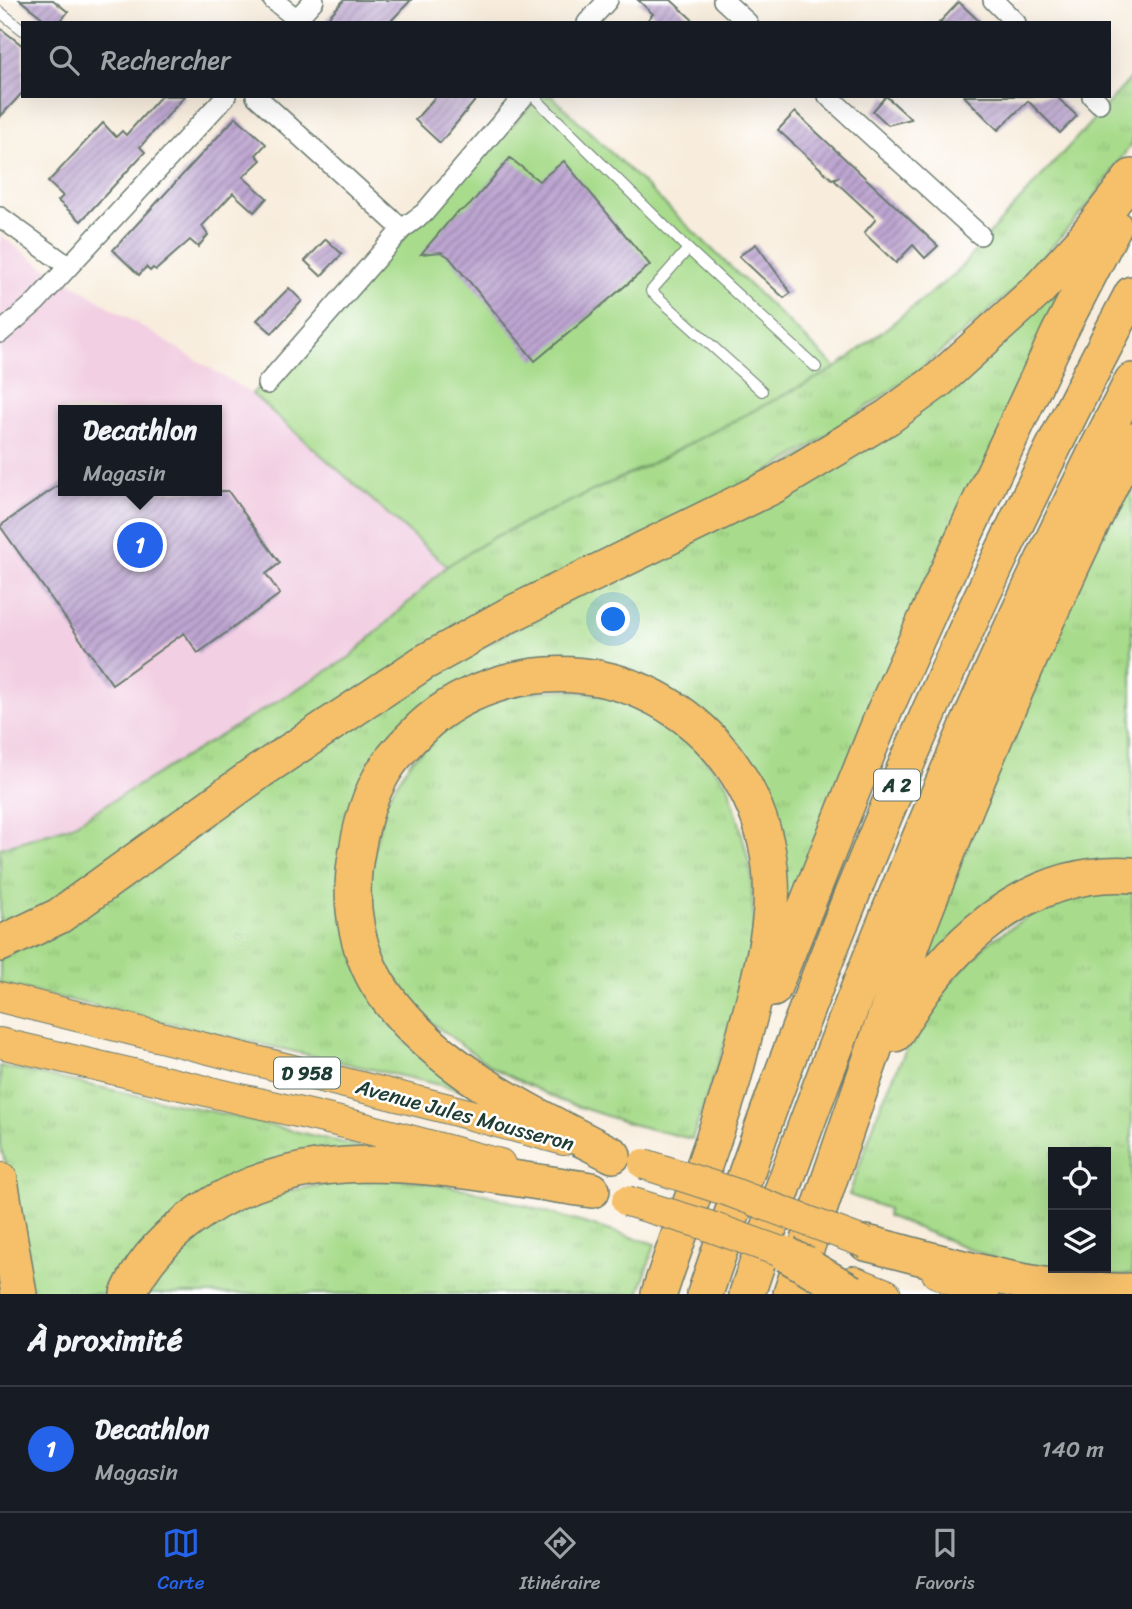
<!DOCTYPE html>
<html lang="fr">
<head>
<meta charset="utf-8">
<style>
	:root { --surface:#171b24; --page:#242831; --text:#f1f3f6; --muted:#9ea1a6; --line:#363941; --accent:#2563eb }
	body { margin:0; font-family:Sriracha,sans-serif; background:var(--page); color:var(--text) }
	.controls { position:absolute; right:21px; bottom:21px; display:grid; overflow:hidden; border-radius:0px; box-shadow:0 7px 28px #0002 }
	.controls button { width:63px; height:63px; display:grid; place-items:center; padding:0; border:0; border-bottom:2px solid var(--line); background:var(--surface); color:var(--text); font:35px sans-serif }
	.you { position:absolute; left:614px; top:620px; width:24px; height:24px; margin:-18px; border:5px solid #fff; border-radius:50%; background:#1a73e8; box-shadow:0 0 0 10px #1a73e833 }
	.badge { display:grid; place-items:center; width:46px; height:46px; border-radius:50%; background:var(--accent); color:#fff; font-size:23px; font-weight:700 }
	.pin { position:absolute; translate:-50% -50%; border:4px solid #fff; box-shadow:0 2px 7px #0006 }
	.popup { position:absolute; left:58px; top:405px; width:164px; height:91px; box-sizing:border-box; display:grid; place-content:center; border-radius:0px; background:var(--surface); filter:drop-shadow(0 2px 5px #0005); font-size:23px; white-space:nowrap; color:var(--muted) }
	.popup b { font-size:26px; color:var(--text) }
	.popup::after { content:''; position:absolute; left:50%; top:100%; margin-left:-14px; border:14px solid transparent; border-top-color:var(--surface) }
	.list { margin:0; padding:0; list-style:none }
	h2 { display:flex; justify-content:space-between; align-items:center; height:91px; margin:0; padding:0 28px; font-size:30px }
	h2 small { font-size:23px; font-weight:400; color:var(--muted) }
	.list li { display:grid; grid-template-columns:46px 1fr auto; gap:21px; align-items:center; box-sizing:border-box; height:126px; padding:0 28px; border-top:2px solid var(--line) }
	.list b { display:block; font-size:26px; white-space:nowrap }
	.list p { margin:0; font-size:23px; white-space:nowrap; color:var(--muted) }
	.list em { font-size:23px; font-style:normal; color:var(--muted) }
	.icon { flex:none; width:38px; height:38px; fill:none; stroke:currentColor; stroke-width:2; stroke-linecap:round; stroke-linejoin:round }
	.map { position:relative; flex:none; width:1132px; height:1294px; overflow:hidden }
	.search { position:absolute; background:var(--surface); box-shadow:0 7px 28px #0002; left:21px; right:21px; top:21px; height:77px; display:flex; align-items:center; gap:18px; box-sizing:border-box; padding:0 24px; border-radius:0px; color:var(--muted); font-size:26px }
	.sheet { height:217px; background:var(--surface) }
	nav { display:flex; justify-content:space-around; align-items:center; box-sizing:border-box; height:98px; border-top:2px solid var(--line); background:var(--surface); font-size:19px; color:var(--muted) }
	nav a { display:grid; justify-items:center; gap:4px }
	nav .on { color:var(--accent) }
	.map>svg:first-child { display:block }
</style>
</head>
<body>
<div class="map">
<svg width="1132" height="1294" viewBox="0 0 1132 1294">
	<defs>
		<pattern id="grass-tufts" width="24" height="20" patternUnits="userSpaceOnUse" patternTransform="scale(1.75)"><rect width="24" height="20" fill="#a8dc8c"/><path d="M3 7l-1-3M5 7V3M7 7l1-3M15 17l-1-3M17 17v-4M19 17l1-3" fill="none" stroke="#90be79"/></pattern>
		<pattern id="building-hatch" width="6" height="6" patternUnits="userSpaceOnUse" patternTransform="scale(1.75)"><rect width="6" height="6" fill="#bda5d1"/><path d="M-1 1l2-2M0 6l6-6M5 7l2-2" fill="none" stroke="#98a"/></pattern>
	</defs>
	<rect width="100%" height="100%" fill="#fff"/>
	<filter id="ink" filterUnits="userSpaceOnUse"><feTurbulence type="fractalNoise" baseFrequency=".0143" numOctaves="2"/><feDisplacementMap in="SourceGraphic" scale="14" xChannelSelector="R" yChannelSelector="G"/><feConvolveMatrix kernelMatrix="1 2 1 2 8 2 1 2 1" color-interpolation-filters="sRGB"/></filter>
	<filter id="wash" filterUnits="userSpaceOnUse"><feTurbulence type="fractalNoise" baseFrequency=".00686" numOctaves="4" result="noise"/><feDisplacementMap in="SourceGraphic" scale="28" xChannelSelector="R" yChannelSelector="G"/><feGaussianBlur stdDeviation="1.57" result="paint"/><feColorMatrix in="noise" values="0 0 0 0 0 0 0 0 0 0 0 0 0 0 0 0 0 1.4 0 .05"/><feComposite in="paint" operator="in"/></filter>
	<g filter="url(#wash)">
		<rect width="100%" height="100%" fill="#f8eddd"/>
		<path fill="#f2cfe2" fill-rule="evenodd" d="M 0,235 L 40,264 L 252,394 L 447,566 L 350,657 L 71,826 L 0,848 ZM 63,410 L 217,410 L 217,491 L 63,491 Z"/>
		<path fill="url(#grass-tufts)" stroke="#648c60" stroke-width="2" fill-rule="evenodd" d="M 1132,77 L 1132,143 L 1091,202 L 1015,289 L 917,372 L 814,444 L 41,912 L 0,929 L 0,848 L 71,826 L 350,657 L 447,566 L 492,538 L 652,463 L 836,368 L 956,273 L 1000,222 Z
			M 1058,286 L 1066,288 L 790,910 L 781,909 L 772,809 L 598,666 L 419,713 L 340,892 L 466,1091 L 0,984 L 0,954 L 351,718 L 645,559 Z
			M 1132,465 L 1132,866 L 1106,866 L 916,978 L 1017,720 Z
			M 565,689 L 631,701 L 678,726 L 728,785 L 739,822 L 751,871 L 754,934 L 740,994 L 722,1053 L 692,1139 L 631,1124 L 561,1101 L 493,1068 L 428,1020 L 383,962 L 367,912 L 369,870 L 386,800 L 410,762 L 447,726 L 481,707 L 511,694 Z
			M 1132,892 L 1132,1274 L 1120,1276 L 1046,1270 L 990,1257 L 887,1216 L 888,1209 L 849,1195 L 881,1104 L 904,1054 L 938,995 L 986,944 L 1042,907 L 1089,893 ZM 1053,1152 L 1106,1152 L 1106,1268 L 1053,1268 Z
			M 0,1066 L 206,1110 L 382,1152 L 235,1182 L 119,1294 L 29,1294 L 13,1190 L 0,1145 Z
			M 397,1178 L 471,1190 L 655,1244 L 639,1294 L 147,1294 L 168,1262 L 209,1228 L 271,1194 L 348,1180 Z"/>
		<path fill="#a8dc8c" stroke="#648c60" stroke-width="2" d="M 540,96 L 552,96 L 836,368 L 652,463 L 492,538 L 447,566 L 252,394 Z"/>
		<g id="blocks">
			<path fill="url(#building-hatch)" d="M 20,0 L 53,0 L 68,12 L 59,23 L 49,23 Z
				M 344,0 L 411,0 L 389,23 L 323,23 Z
				M 638,0 L 671,0 L 696,23 L 645,23 L 653,14 Z
				M 959,2 L 981,23 L 939,23 Z
				M 0,28 L 23,46 L 23,92 L 0,117 Z
				M 161,96 L 185,96 L 140,147 L 145,152 L 81,221 L 58,201 L 63,196 L 48,182 L 103,123 L 116,137 L 122,131 L 126,135 Z
				M 436,96 L 479,96 L 440,143 L 415,120 Z
				M 886,96 L 911,119 L 888,125 L 873,111 Z
				M 964,96 L 1056,96 L 1077,116 L 1060,133 L 1028,101 L 998,130 Z
				M 795,112 L 938,246 L 925,258 L 913,245 L 896,263 L 864,233 L 876,219 L 835,181 L 838,177 L 832,179 L 778,130 Z
				M 236,117 L 266,144 L 256,155 L 261,160 L 243,177 L 267,198 L 254,212 L 233,193 L 202,226 L 208,235 L 198,247 L 190,240 L 156,270 L 153,268 L 150,271 L 146,267 L 139,275 L 113,250 Z
				M 510,158 L 539,181 L 564,161 L 650,265 L 535,361 L 449,257 L 441,252 L 421,254 L 455,214 L 470,205 Z
				M 326,239 L 342,254 L 321,276 L 305,261 Z
				M 756,244 L 791,293 L 784,298 L 739,256 Z
				M 289,288 L 302,301 L 272,333 L 257,320 Z
				M 63,482 L 63,491 L 228,491 L 280,563 L 266,574 L 280,594 L 198,653 L 184,633 L 112,684 L 0,526 Z"/>
		</g>
	</g>
	<g filter="url(#ink)">
		<use href="#blocks" fill-opacity="0" stroke="#6b7b6f" stroke-width="2"/>
		<g fill="none" stroke-linecap="round" stroke-linejoin="round">
			<g stroke="#6b7b6f" stroke-width="12">
				<path id="lane" d="M 0,12 L 23,30
					M 533,96 L 688,249 L 816,367
					M 688,249 L 651,291 L 762,391"/>
			</g>
			<g stroke="#6b7b6f" stroke-width="22">
				<path id="street" d="M 273,0 L 297,19
					M 723,0 L 748,23
					M 993,0 L 1016,23
					M 293,23 L 314,0
					M 587,23 L 608,0
					M 256,96 L 402,229
					M 828,96 L 980,235
					M 1092,96 L 1099,103
					M 0,217 L 68,266
					M 0,333 L 36,302 L 226,96
					M 267,384 L 402,229 L 424,213 L 524,96"/>
			</g>
			<g stroke="#6b7b6f" stroke-width="32">
				<path id="primary" d="M 0,997 L 449,1109 L 564,1140
					M 0,1043 L 353,1125 L 500,1164
					M 937,1273 L 984,1294
					M 853,1281 L 886,1294"/>
			</g>
			<g stroke="#6b7b6f" stroke-width="38">
				<path id="highway" d="M 0,944 L 59,916 L 260,771 L 423,663 L 509,615 L 773,486 L 888,417 L 940,379 L 1038,290 L 1080,244 L 1132,177
					M 773,989 L 884,712 L 938,592 L 1059,333 L 1114,226
					M 895,1034 C 944,947 1026,868 1132,875
					M 613,1155 C 533,1114 444,1073 388,999 C 356,957 347,902 357,851 C 361,827 367,802 379,780 C 389,760 405,744 421,728 C 444,706 473,691 505,682 C 637,646 763,744 771,879 C 774,924 762,967 751,1011 C 744,1035 739,1059 732,1083 C 710,1154 682,1223 659,1294
					M 0,1180 L 19,1294
					M 866,1243 C 953,1265 1042,1294 1132,1291
					M 128,1294 C 143,1260 171,1232 202,1211 C 318,1132 463,1173 592,1190
					M 705,1294 C 819,949 962,615 1132,294
					M 747,1294 C 791,1159 842,1027 896,896 C 967,721 1045,549 1132,381
					M 791,1294 C 827,1187 862,1080 901,974 C 968,793 1046,614 1132,441"/>
			</g>
			<use href="#lane" stroke="#fff" stroke-width="10"/>
			<use href="#street" stroke="#fff" stroke-width="19"/>
			<use href="#primary" stroke="#f6c06b" stroke-width="30"/>
			<use href="#highway" stroke="#f6c06b" stroke-width="35"/>
			<g stroke="#6b7b6f" stroke-width="32" stroke-linecap="butt">
				<path id="primary-bridge" d="M 644,1164 L 731,1192 L 866,1243
					M 627,1201 L 703,1224 L 809,1262"/>
			</g>
			<g stroke="#6b7b6f" stroke-width="38" stroke-linecap="butt">
				<path id="highway-bridge" d="M 786,1254 L 851,1292"/>
			</g>
			<use href="#primary-bridge" stroke="#f6c06b" stroke-width="30"/>
			<use href="#highway-bridge" stroke="#f6c06b" stroke-width="35"/>
		</g>
	</g>
	<g text-anchor="middle" stroke-width="5" stroke-linejoin="round" paint-order="stroke">
		<g fill="#fff" stroke="#627771" stroke-width="2">
			<rect x="874" y="769.5" width="46" height="31" rx="5"/>
			<rect x="274" y="1057.5" width="66" height="31" rx="5"/>
		</g>
		<g font-size="19" font-weight="bold" fill="#1f3d34">
			<text x="897" y="792">A 2</text>
			<text x="307" y="1080">D 958</text>
		</g>
		<g font-size="21" fill="#1f3d34" stroke="#fff">
			<text transform="translate(465 1115) rotate(15)" y="7">Avenue Jules Mousseron</text>
		</g>
	</g>
</svg>
<div class="controls">
<button><svg class="icon" aria-label="locate" viewBox="0 0 24 24"><circle cx="12" cy="12" r="6"/><path d="M12 2v4M12 18v4M2 12h4M18 12h4"/></svg></button>
<button><svg class="icon" aria-label="layers" viewBox="0 0 24 24"><path d="M12 4l9 5-9 5-9-5zM3 14l9 5 9-5"/></svg></button>
</div>
<div class="you"></div>
<div class="pin badge" style="left:140px;top:545px">1</div>
<div class="popup"><b>Decathlon</b>Magasin</div>
<div class="search"><svg class="icon" aria-label="search" viewBox="0 0 24 24"><circle cx="10" cy="10" r="6"/><path d="M15 15l6 6"/></svg>Rechercher</div>
</div>
<section class="sheet">
<h2>À proximité<small></small></h2>
<ul class="list">
<li><span class="badge">1</span><div><b>Decathlon</b><p>Magasin</p></div><em>140 m</em></li>
</ul>
</section>
<nav>
<a class="on"><svg class="icon" aria-label="map" viewBox="0 0 24 24"><path d="M3 6l6-2 6 2 6-2v14l-6 2-6-2-6 2zM9 4v14M15 6v14"/></svg>Carte</a>
<a><svg class="icon" aria-label="directions" viewBox="0 0 24 24"><path d="M12 3l9 9-9 9-9-9zM9 14v-3h6M13 9l2 2-2 2"/></svg>Itinéraire</a>
<a><svg class="icon" aria-label="saved" viewBox="0 0 24 24"><path d="M7 4h10v16l-5-4-5 4z"/></svg>Favoris</a>
</nav>
</body>
</html>
